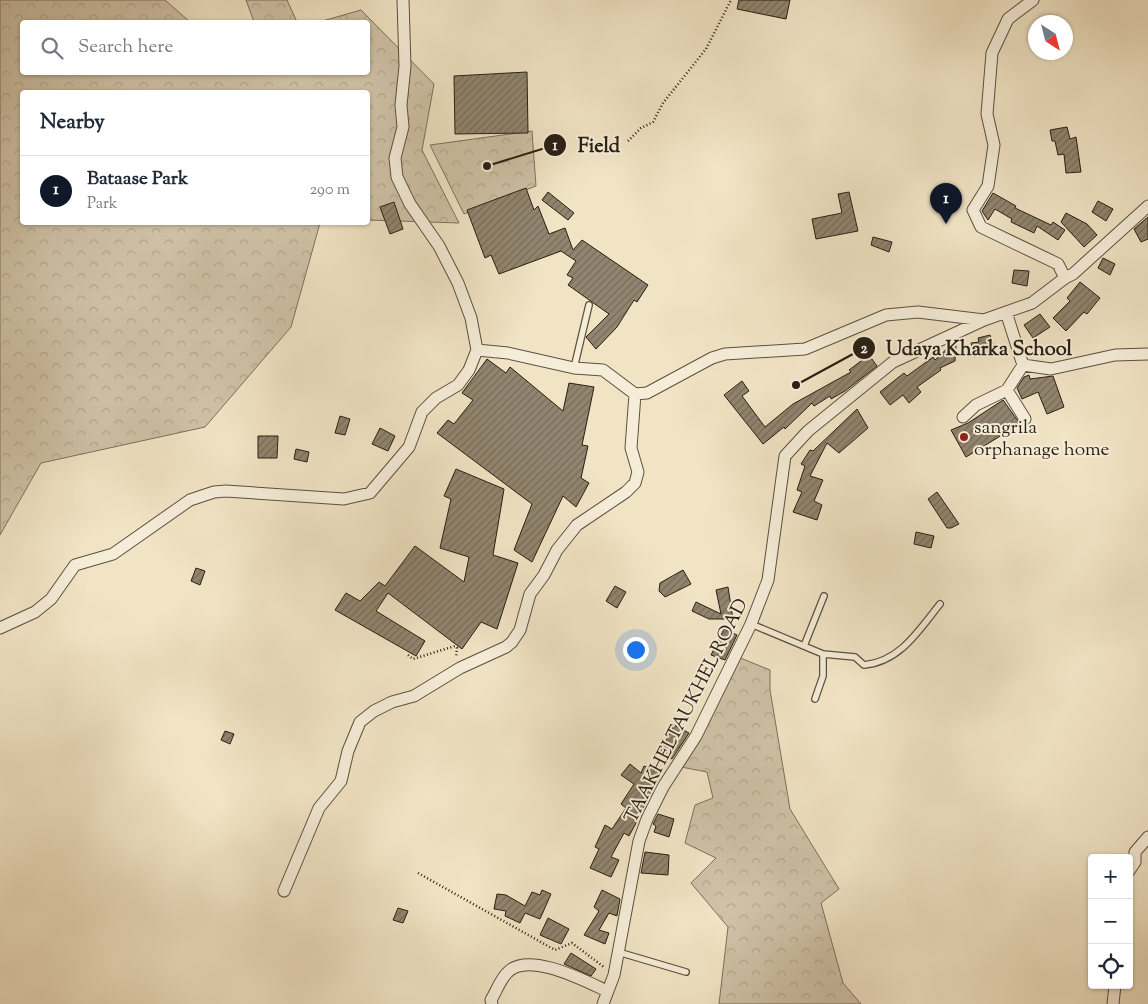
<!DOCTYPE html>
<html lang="en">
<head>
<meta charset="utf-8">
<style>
	:root { --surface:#fff; --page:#f2f2f3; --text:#1f2937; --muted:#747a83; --line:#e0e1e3; --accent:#111827 }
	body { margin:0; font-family:"Sorts Mill Goudy",serif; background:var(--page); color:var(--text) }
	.controls { position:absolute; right:15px; bottom:15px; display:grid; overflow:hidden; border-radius:5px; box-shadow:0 1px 4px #0004 }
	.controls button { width:45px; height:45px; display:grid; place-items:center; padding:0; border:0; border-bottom:1px solid var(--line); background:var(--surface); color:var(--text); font:25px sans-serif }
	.compass { position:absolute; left:1028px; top:15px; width:45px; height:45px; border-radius:50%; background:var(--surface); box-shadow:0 1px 4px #0004; rotate:144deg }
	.you { position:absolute; left:635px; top:649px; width:18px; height:18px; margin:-12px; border:4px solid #fff; border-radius:50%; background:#1a73e8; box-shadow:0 0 0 8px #1a73e833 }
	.badge { display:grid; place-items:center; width:32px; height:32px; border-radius:50%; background:var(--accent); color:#fff; font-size:16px; font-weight:700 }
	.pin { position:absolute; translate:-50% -41px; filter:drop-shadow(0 1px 2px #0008) }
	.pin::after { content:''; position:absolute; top:26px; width:18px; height:15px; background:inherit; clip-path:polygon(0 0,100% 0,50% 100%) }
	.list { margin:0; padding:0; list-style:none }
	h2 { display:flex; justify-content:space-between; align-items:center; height:65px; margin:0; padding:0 20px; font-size:21px }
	h2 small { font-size:16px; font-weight:400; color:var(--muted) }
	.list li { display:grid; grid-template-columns:32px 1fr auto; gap:15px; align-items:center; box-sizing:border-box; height:70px; padding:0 20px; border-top:1px solid var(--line) }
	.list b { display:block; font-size:19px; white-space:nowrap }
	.list p { margin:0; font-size:16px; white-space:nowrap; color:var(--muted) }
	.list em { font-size:16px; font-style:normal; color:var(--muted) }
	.icon { flex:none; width:28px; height:28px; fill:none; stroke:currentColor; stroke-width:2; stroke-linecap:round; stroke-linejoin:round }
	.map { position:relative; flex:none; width:1148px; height:1004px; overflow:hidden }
	.search { position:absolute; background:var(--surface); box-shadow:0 1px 4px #0004; left:20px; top:20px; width:350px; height:55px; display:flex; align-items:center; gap:12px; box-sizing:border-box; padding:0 18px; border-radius:5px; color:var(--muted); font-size:19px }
	.panel { position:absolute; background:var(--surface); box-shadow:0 1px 4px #0004; left:20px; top:90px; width:350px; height:135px; border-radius:5px }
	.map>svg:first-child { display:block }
</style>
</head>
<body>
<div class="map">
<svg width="1148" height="1004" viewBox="0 0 1148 1004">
	<defs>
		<pattern id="forest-crowns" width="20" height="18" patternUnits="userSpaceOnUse" patternTransform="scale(1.25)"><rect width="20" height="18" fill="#cfc2a7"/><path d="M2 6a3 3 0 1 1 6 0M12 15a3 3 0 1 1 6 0" fill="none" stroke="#b2a68f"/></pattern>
		<pattern id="building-hatch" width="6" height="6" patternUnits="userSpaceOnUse" patternTransform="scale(1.25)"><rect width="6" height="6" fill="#91856f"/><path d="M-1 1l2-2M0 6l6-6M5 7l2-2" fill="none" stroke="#766c5a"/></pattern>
	</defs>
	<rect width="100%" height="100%" fill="#f1e4c5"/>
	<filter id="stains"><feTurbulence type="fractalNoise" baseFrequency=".004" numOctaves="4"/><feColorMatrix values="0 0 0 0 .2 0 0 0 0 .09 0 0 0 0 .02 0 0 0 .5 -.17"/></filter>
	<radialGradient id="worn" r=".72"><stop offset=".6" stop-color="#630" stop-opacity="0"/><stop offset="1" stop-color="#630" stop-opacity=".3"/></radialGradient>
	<path fill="url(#forest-crowns)" stroke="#7c705c" d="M 0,0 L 165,0 L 190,22 L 22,22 L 22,72 L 368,72 L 368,22 L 319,22 L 361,10 L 434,84 L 422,150 L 459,223 L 368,220 L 368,92 L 22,92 L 22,222 L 320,223 L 291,327 L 205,427 L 41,463 L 0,535 Z
		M 246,0 L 287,0 L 297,22 L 254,22 Z
		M 532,131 L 536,186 L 464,214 L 430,145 Z
		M 738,657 L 770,670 L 770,690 L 790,809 L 839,889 L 821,903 L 843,983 L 861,1004 L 719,1004 L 728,927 L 691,883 L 716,858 L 685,843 L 695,805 L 713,798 L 707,772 L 681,767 Z"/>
	<path fill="url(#building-hatch)" stroke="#281e12" d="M 739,0 L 790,0 L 786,19 L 737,9 Z
		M 527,72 L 528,133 L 455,134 L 454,76 Z
		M 1067,127 L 1070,139 L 1076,137 L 1081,172 L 1066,173 L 1064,154 L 1058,155 L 1055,141 L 1052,141 L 1050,130 Z
		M 526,188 L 534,210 L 538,206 L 549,234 L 565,228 L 573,250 L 582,240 L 648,285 L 637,302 L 634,300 L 617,327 L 596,349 L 586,337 L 609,314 L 568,285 L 573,278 L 567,275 L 576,261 L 561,251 L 499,274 L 491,255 L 485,258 L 467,210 Z
		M 548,192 L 574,213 L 568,220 L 542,200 Z
		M 849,192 L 858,231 L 816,239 L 812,219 L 842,213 L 838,194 Z
		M 993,193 L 1016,206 L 1015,208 L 1051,225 L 1053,222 L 1065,230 L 1058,240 L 1037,226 L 1034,233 L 1011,222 L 1012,219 L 995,209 L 988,220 L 982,211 Z
		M 1098,201 L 1113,209 L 1106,221 L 1092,212 Z
		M 394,202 L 403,229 L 390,234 L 380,207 Z
		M 1066,213 L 1087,224 L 1097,235 L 1084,247 L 1061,222 Z
		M 1148,217 L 1148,239 L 1141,242 L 1134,229 Z
		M 873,237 L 892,242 L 889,252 L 871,245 Z
		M 1103,258 L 1115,264 L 1110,275 L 1098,268 Z
		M 1014,270 L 1029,271 L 1027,286 L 1012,283 Z
		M 1080,282 L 1100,298 L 1087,314 L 1084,312 L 1066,331 L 1053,318 L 1070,301 L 1067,298 Z
		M 1040,314 L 1050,327 L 1033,338 L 1024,325 Z
		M 990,335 L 996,350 L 974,357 L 971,343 L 979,342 L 978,338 Z
		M 954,342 L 956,346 L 955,361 L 940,368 L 941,370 L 917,387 L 921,392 L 909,403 L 903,395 L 890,405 L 880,392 L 904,373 L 907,376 L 933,357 L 935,360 Z
		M 869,355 L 877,366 L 845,391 L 831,399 L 830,396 L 814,406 L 812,403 L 785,429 L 784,427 L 763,444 L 724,395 L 742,381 L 749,391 L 742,396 L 765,427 L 793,404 L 851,372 L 849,370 Z
		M 487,359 L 506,373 L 510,367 L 563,411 L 569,383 L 594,387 L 582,445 L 588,446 L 581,478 L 589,483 L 576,507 L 563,496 L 532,562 L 514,550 L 532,504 L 437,433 L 448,420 L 454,424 L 473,400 L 462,393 Z
		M 1029,375 L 1030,379 L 1053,376 L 1064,407 L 1047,414 L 1038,392 L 1022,399 L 1017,388 L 1024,377 Z
		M 1003,400 L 1020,424 L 966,457 L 951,430 L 968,423 Z
		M 857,409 L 868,428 L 839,453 L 827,443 L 810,476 L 823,480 L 814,501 L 822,505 L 817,520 L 793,512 L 802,492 L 797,490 L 805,466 L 801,464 L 810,450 L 813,451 Z
		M 340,416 L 350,419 L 345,435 L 335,433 Z
		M 380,428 L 395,436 L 388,451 L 372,444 Z
		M 258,436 L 278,436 L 277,458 L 258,458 Z
		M 296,449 L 309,452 L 307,462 L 294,459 Z
		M 456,469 L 504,489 L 493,555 L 518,563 L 497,629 L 481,622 L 462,649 L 388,593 L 376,611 L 425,641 L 416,656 L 335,610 L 346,593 L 360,601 L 379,582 L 385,586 L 415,546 L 464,582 L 469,557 L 440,548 L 451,499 L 444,496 Z
		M 937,492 L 959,524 L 951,528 L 947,528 L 928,499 Z
		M 916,532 L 934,536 L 931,548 L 914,544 Z
		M 196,568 L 205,571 L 200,585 L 191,581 Z
		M 683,570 L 691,584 L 665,597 L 659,591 L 660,583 Z
		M 615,586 L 626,592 L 617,608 L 606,601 Z
		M 728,587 L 733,619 L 709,619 L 692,611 L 696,602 L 721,614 L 716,590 Z
		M 724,629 L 737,635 L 725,660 L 711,655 Z
		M 674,725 L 689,733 L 672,759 L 660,753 Z
		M 225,731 L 234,734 L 230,744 L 221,740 Z
		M 630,764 L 641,773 L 644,766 L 660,772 L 635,825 L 629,836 L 624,833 L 611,857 L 619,860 L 611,877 L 590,868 L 599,849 L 595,847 L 605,825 L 612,829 L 626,808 L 621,804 L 634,784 L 621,775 Z
		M 658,814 L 674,819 L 669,837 L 654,832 L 656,826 L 653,824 Z
		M 645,852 L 669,855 L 668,875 L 641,873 Z
		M 542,890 L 551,894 L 540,919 L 525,913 L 520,923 L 505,916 L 506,911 L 494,909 L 497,894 L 506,895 L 525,906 L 532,892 L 540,895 Z
		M 602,890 L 620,899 L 617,916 L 609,913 L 599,930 L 609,933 L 605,944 L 584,935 L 599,911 L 594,907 Z
		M 398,908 L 408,911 L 403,923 L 393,920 Z
		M 548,918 L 569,929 L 561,944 L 540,935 Z
		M 571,953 L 596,969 L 591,976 L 564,964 Z"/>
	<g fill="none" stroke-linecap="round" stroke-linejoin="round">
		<g stroke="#5a503f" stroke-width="8">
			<path id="service" d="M 574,368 L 589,305
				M 751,624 L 823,654 L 855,657 L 864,665 C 900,662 919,630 940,604
				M 804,646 L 824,596
				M 815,699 L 823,676 L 823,654
				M 618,952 L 686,972"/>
		</g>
		<g stroke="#5a503f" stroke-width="13">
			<path id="minor" d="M 1065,278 L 1073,274 L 1148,206
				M 1006,312 L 1023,365 L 1051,369 L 1115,355 L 1148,354
				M 477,350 L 508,353 L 574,368 L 603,370 L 635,394 L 647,393 L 712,358 L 725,354 L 805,349 L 886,315 L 918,312 L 984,320
				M 1023,365 L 1007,390 L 1025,419
				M 963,417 L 976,405 L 1007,390
				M 0,628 L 35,612 L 51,599 L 75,565 L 113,554 L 190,500 L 214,492 L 226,491 L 344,499 L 370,493 L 409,447 L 422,412 L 436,398 L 458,385 L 469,370 L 477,350 L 471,318 L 458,283 L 439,246 L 410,204 L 397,177 L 395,158 L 403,127 L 401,105 L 405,66 L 403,0
				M 1129,871 L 1135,862 L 1135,852 L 1148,837
				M 284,891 L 319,808 L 341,781 L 348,751 L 360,722 L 374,711 L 392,702 L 414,696 L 460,668 L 506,647 L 512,642 L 520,630 L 530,594 L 544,575 L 557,550 L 577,525 L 626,492 L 635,483 L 638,472 L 631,448 L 635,394
				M 492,1004 L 491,1000 C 496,992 500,980 507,973 C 527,950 585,981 607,991
				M 603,1004 L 614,975 L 639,841 L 647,819 L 663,787 L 696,736 L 751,624 L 768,580 L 785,456 L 808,431 L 893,362 L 984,320 L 1032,303 L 1065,278 L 1058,264 L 981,227 L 973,210 L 988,186 L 994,145 L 987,114 L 992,53 L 1008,19 L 1033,0
				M 1113,1004 L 1115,985"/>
		</g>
		<path stroke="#281e12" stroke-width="2.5" stroke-dasharray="1 2.5" stroke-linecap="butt" d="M 628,141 L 641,128 L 653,122 L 663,103 L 706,49 L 731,0
			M 408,655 L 413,659 L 455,646 L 457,648 L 456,657
			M 418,873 L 555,950 L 572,943 L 604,967"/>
		<use href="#service" stroke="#f6edd9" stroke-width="5.5"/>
		<use href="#minor" stroke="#f6edd9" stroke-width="11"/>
	</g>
	<circle fill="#8f2418" stroke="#f6edd9" stroke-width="2" cx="964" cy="437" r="5"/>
	<g text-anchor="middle" stroke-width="4" stroke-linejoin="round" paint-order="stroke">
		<g font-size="19" fill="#281e12" stroke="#f6edd9" text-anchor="start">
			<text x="974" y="433">sangrila<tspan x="974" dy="22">orphanage home</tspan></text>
		</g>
		<g font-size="19" fill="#281e12" stroke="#f6edd9">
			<text transform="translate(685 710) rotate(-63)" y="7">TAAKHELTAUKHEL ROAD</text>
		</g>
	</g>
	<path fill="none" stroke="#281e12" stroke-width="2" d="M487 166L555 145M796 385L864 348"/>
	<g fill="#281e12" stroke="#f6edd9" stroke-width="2">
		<circle cx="487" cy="166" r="5"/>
		<circle cx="796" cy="385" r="5"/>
		<circle cx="555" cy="145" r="12"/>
		<circle cx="864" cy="348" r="12"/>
	</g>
	<g font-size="15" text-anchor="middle" font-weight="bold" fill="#fff">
		<text x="555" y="150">1</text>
		<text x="864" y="353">2</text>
	</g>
	<g font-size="20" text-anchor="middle" font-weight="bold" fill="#281e12" stroke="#f6edd9" stroke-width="4" stroke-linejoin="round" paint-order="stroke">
		<text x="599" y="152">Field</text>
		<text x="979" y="355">Udaya Kharka School</text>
	</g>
	<rect width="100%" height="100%" filter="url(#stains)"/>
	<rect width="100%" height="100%" fill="url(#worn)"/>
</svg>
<div class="controls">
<button>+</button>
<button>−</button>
<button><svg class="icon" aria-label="locate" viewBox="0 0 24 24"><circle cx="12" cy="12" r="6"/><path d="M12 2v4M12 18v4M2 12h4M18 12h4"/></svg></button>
</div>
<svg class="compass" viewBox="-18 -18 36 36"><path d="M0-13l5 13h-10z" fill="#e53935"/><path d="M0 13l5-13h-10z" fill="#747a83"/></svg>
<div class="you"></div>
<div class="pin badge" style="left:946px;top:224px">1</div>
<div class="search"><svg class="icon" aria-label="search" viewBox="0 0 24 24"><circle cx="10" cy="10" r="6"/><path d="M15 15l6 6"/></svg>Search here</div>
<section class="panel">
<h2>Nearby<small></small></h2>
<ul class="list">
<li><span class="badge">1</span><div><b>Bataase Park</b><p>Park</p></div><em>290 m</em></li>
</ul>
</section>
</div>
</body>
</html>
